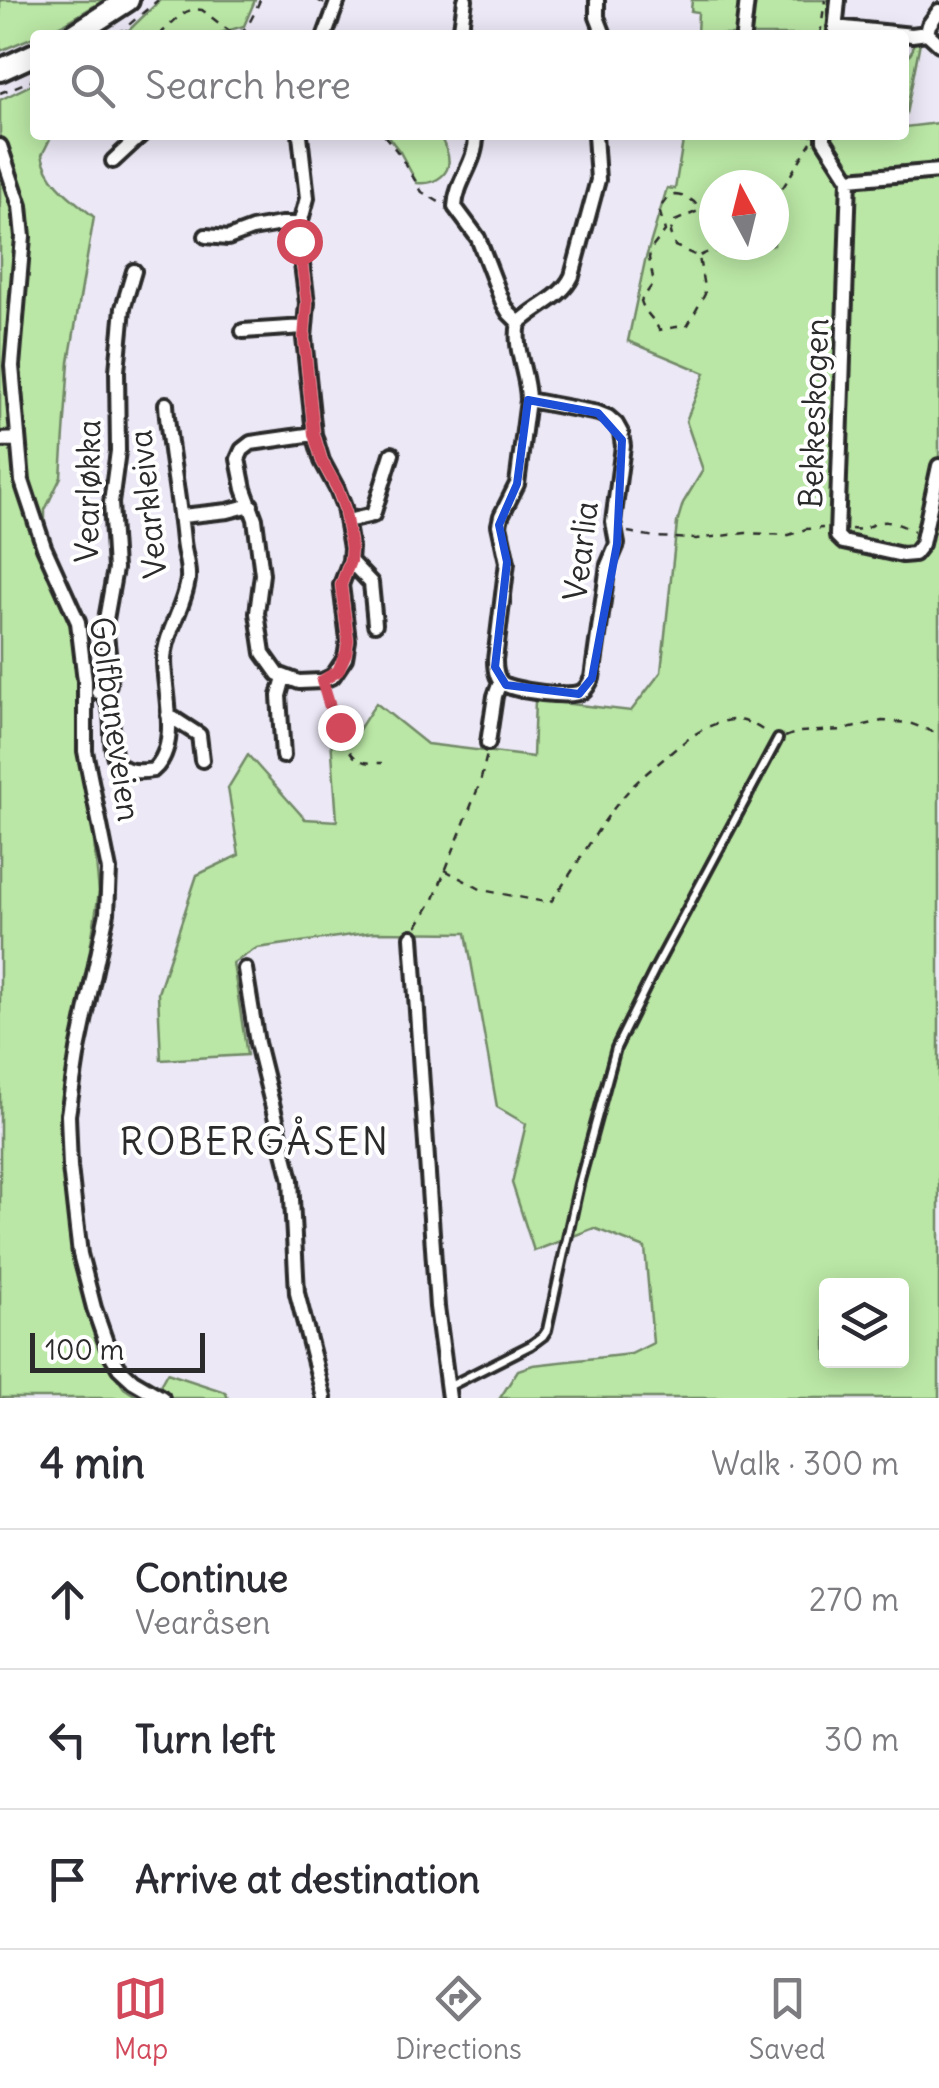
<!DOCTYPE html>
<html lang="en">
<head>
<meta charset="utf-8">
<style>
	:root { --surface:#fff; --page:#f7f7f7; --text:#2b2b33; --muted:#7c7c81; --line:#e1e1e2; --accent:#d1495b }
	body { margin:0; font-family:Delius,sans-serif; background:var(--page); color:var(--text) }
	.controls { position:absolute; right:30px; bottom:30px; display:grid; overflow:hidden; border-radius:10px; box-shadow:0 5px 25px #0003 }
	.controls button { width:90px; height:90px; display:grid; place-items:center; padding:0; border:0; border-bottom:2px solid var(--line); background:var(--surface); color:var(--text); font:50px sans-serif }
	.compass { position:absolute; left:699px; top:170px; width:90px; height:90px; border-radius:50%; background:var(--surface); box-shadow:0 5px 25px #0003; rotate:353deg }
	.scale { position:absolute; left:30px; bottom:25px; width:175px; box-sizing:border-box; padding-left:10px; border:5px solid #2b2b2b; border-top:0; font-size:28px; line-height:35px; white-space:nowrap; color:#2b2b2b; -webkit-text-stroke:8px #fff; paint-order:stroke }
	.stop { position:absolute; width:30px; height:30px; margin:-22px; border:8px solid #d1495b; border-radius:50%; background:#fff }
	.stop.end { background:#d1495b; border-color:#fff; box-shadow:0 2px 10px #0008 }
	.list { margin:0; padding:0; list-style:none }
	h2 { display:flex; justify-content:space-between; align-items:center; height:130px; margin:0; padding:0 40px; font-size:42px }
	h2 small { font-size:32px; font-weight:400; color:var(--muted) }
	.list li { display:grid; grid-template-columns:65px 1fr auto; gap:30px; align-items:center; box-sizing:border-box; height:140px; padding:0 40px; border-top:2px solid var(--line) }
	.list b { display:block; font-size:38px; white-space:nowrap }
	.list p { margin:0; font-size:32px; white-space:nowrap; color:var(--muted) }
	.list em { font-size:32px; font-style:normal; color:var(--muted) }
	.icon { flex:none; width:55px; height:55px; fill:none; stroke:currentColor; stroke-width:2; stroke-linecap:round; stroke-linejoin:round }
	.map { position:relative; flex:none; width:939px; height:1398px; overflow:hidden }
	.search { position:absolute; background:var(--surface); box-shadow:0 5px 25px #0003; left:30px; right:30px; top:30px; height:110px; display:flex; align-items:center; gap:25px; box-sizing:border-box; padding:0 35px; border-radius:10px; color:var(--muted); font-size:38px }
	.sheet { height:550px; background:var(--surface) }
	nav { display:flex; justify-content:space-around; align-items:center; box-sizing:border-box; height:140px; border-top:2px solid var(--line); background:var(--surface); font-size:28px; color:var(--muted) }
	nav a { display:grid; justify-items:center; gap:5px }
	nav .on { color:var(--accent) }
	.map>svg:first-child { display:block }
</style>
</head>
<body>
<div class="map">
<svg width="939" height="1398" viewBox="0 0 939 1398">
	<rect width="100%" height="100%" fill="#ece8f6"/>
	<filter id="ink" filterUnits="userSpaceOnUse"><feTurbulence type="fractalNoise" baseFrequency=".01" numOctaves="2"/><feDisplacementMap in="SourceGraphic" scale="20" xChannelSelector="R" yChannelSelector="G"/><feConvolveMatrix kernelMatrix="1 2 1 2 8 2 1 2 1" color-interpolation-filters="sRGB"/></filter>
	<g filter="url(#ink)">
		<path fill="#bae7a5" stroke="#728968" stroke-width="2.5" fill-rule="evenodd" d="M 0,0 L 104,0 L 62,25 L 0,51 Z
			M 160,0 L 255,0 L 244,26 L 213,35 L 124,35 Z
			M 692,0 L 832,0 L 832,35 L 697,35 L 698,12 L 691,11 Z
			M 913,41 L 920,42 L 906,114 L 904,114 L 904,63 L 913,49 Z
			M 35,83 L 35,135 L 52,135 L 42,155 C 48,184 73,199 94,217 L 69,362 L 61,477 L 45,510 L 45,565 L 73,633 L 99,892 L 68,1089 L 72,1229 L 103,1358 L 124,1388 L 139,1398 L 0,1398 L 0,100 Z
			M 939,123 L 939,1398 L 500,1398 L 518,1370 L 533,1365 L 631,1354 L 653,1343 L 645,1248 L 594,1228 L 534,1251 L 512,1183 L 526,1124 L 497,1107 L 466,933 L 374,932 L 257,948 L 233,963 L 247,1055 L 161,1060 L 158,993 L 197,875 L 239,855 L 228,788 L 248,755 L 305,819 L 337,821 L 331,738 L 356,734 L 376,703 L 427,744 L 533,757 L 535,700 L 631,711 L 661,672 L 677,523 L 683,503 L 703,470 L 686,421 L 705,373 L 628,341 L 645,261 L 667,188 L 675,189 L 684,135 L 904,135 L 904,127 ZM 714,185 L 774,185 L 774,245 L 714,245 ZM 826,1286 L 902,1286 L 902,1360 L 826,1360 Z
			M 387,135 L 440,135 C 442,141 445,146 447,152 C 454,173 436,185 417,183 L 400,152 Z
			M 167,1373 L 225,1392 L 228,1398 L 153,1398 Z"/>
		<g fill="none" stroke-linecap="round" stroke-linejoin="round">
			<g stroke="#2b2b2b" stroke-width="14">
				<path id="service" d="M 450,1386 L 531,1345 L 543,1336 L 547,1330 L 579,1184 L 616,1048 L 656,967 L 778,739"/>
			</g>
			<g stroke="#2b2b2b" stroke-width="20">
				<path id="minor" d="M 597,0 L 597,17 L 604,35
					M 835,27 L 912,35 L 927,33
					M 835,32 L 838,0
					M 927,33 L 929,25 L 939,11
					M 927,33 L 939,44
					M 325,35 L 338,0
					M 460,35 L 465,0
					M 743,35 L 747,0
					M 300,135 L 307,198 L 300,224 L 299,241 L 307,303 L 304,338 L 314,434 L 322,461 L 337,489 L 344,507 L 351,548 L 350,561 L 341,585 L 348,640 L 345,658 L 333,676 L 322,681 L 299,682 L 278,674 L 263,653 L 257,613 L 262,574 L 255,519 L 244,489 L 238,459 L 242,450 L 251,443 L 314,434
					M 476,135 C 477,162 456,181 455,207 L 478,238 L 503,303 L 509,313 L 519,323
					M 824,135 L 824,140 L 849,179 L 837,536 L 843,542 L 902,555 L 914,554 L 922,544 L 939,466
					M 0,146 L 20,206 L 23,237 L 12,366 L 22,481 L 44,547 L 78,622 L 85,681 L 85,751 L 109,870 L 107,913 L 78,1050 L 68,1115 L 70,1167 L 77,1229 L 80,1254 L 94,1308 L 109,1351 L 119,1368 L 133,1381 L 162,1398
					M 113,161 L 141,135
					M 849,179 L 939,171
					M 206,236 L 228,238 L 252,229 L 281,224 L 300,224
					M 243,331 L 304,327
					M 528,400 L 598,413 L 608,417 L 616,424 L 621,433 L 623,446 L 613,522 L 617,544 L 608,565 L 592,678 C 590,682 587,688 583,691 C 573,699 513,691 502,683 C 496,678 495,668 495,660 L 507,562 L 499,525 L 501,516 L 517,484 L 528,400 C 528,373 513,350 519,323 C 536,306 561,299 572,276 L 598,180 L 595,135
					M 0,440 L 17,439
					M 182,516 L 228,511 L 251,505
					M 347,521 L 373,515 L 392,454
					M 350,561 L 371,583 L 375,624
					M 98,692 L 102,693 L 109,684 L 110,671 L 105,625 L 115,569 L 111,503 L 118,451 L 117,371 L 123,308 L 134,271
					M 102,693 C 127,719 88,781 153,770 C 181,746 164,692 164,660 C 165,632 185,607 188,579 C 189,566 184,553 183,541 C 179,495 169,450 166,404
					M 168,715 L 199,735 L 202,760
					M 488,743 L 495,696 L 500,682
					M 283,756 L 279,696 L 284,677
					M 412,937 L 437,1307 L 449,1398
					M 245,969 L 257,1043 L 291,1180 L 297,1293 L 324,1398"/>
			</g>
			<g stroke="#2b2b2b" stroke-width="28">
				<path id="primary" d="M 74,35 L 128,0
					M 0,70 L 35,54"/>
			</g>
			<path stroke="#2b2b2b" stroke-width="2.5" stroke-dasharray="8 8" stroke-linecap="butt" d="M 317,0 L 325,4
				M 766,0 L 773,0
				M 125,30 L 142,35
				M 117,35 L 158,0
				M 159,35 C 173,24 183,6 202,10 C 237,36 240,48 260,0
				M 820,35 L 825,0
				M 0,93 L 35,79
				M 384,135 L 399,154 L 422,192 L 444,205
				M 675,195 C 685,196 698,200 698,211 L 675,221 L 670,233 L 675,246 L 699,257 L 705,294 L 688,325 L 659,330 C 654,318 645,314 641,301 L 652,285 L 653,278 L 649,258 L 651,249 L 665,231 L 659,209 L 668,197 Z
				M 774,202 L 811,142
				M 700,256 C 713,247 729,255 740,245
				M 851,529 C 863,531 866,526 878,523 C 890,519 902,526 914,531
				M 628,532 L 655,537 L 696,539 L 746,533 L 789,535 L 806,529 L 823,528
				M 326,692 C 330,707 336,717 341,731 C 351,756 353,764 382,763
				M 785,737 L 798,732 L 843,730 L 882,721 L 909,723 L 939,734
				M 445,870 L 482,890 L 550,903 C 578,866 599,822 631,788 C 641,777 654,767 666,757 C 684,741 707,722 733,720 C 746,719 758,727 769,734
				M 417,926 L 434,899 L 480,783 L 487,754"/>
			<use href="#service" stroke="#fff" stroke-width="6"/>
			<use href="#minor" stroke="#fff" stroke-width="12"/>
			<use href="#primary" stroke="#fff" stroke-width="20"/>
		</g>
	</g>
	<g fill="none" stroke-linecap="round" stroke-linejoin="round" filter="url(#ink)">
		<path stroke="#d1495b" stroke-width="12" d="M 299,241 L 307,303 L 304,338 L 314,434 L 322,461 L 337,488 L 344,507 L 351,548 L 350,561 L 341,585 L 348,640 L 346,653 L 338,671 L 322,681 L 334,720 L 340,727"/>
	</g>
	<path fill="none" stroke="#1d4ed8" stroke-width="8" stroke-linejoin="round" d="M 528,400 L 598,413 L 622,440 L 617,544 L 592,678 L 579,694 L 506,685 L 495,667 L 507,562 L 499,525 L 517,484 Z"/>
	<g text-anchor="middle" stroke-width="8" stroke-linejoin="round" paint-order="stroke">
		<g font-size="32" fill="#2b2b2b" stroke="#fff">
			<text transform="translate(814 413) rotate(-88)" y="11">Bekkeskogen</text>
			<text transform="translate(88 491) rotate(-89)" y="11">Vearløkka</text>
			<text transform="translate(148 504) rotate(-96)" y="11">Vearkleiva</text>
			<text transform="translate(581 551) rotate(-83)" y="11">Vearlia</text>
			<text transform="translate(115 719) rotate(82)" y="11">Golfbaneveien</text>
		</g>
		<g font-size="38" letter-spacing="2.5" fill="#2b2b2b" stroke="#fff">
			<text x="255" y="1155">ROBERGÅSEN</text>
		</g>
	</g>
</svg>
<div class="controls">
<button><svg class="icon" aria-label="layers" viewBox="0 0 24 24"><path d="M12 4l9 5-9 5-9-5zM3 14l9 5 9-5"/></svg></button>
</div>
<svg class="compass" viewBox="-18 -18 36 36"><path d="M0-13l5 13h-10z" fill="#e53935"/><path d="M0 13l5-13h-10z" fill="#7c7c81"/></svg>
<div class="scale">100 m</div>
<div class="stop" style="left:299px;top:241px"></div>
<div class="stop end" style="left:340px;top:727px"></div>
<div class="search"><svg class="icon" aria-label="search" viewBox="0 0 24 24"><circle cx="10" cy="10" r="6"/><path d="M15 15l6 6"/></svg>Search here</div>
</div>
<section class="sheet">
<h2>4 min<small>Walk · 300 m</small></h2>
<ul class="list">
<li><svg class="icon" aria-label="ahead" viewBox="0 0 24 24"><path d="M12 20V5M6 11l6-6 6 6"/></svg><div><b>Continue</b><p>Vearåsen</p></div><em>270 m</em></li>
<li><svg class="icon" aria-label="left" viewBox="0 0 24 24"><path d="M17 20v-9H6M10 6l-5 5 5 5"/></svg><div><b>Turn left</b></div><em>30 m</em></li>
<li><svg class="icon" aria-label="arrive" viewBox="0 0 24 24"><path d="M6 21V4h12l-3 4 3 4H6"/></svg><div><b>Arrive at destination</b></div></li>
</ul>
</section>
<nav>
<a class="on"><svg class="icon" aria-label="map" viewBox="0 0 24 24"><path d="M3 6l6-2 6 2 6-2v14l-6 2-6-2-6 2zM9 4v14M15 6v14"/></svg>Map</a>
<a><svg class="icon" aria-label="directions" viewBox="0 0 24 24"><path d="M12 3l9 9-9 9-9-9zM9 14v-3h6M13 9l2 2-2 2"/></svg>Directions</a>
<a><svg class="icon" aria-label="saved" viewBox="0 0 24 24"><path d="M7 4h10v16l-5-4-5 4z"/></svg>Saved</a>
</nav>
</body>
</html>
